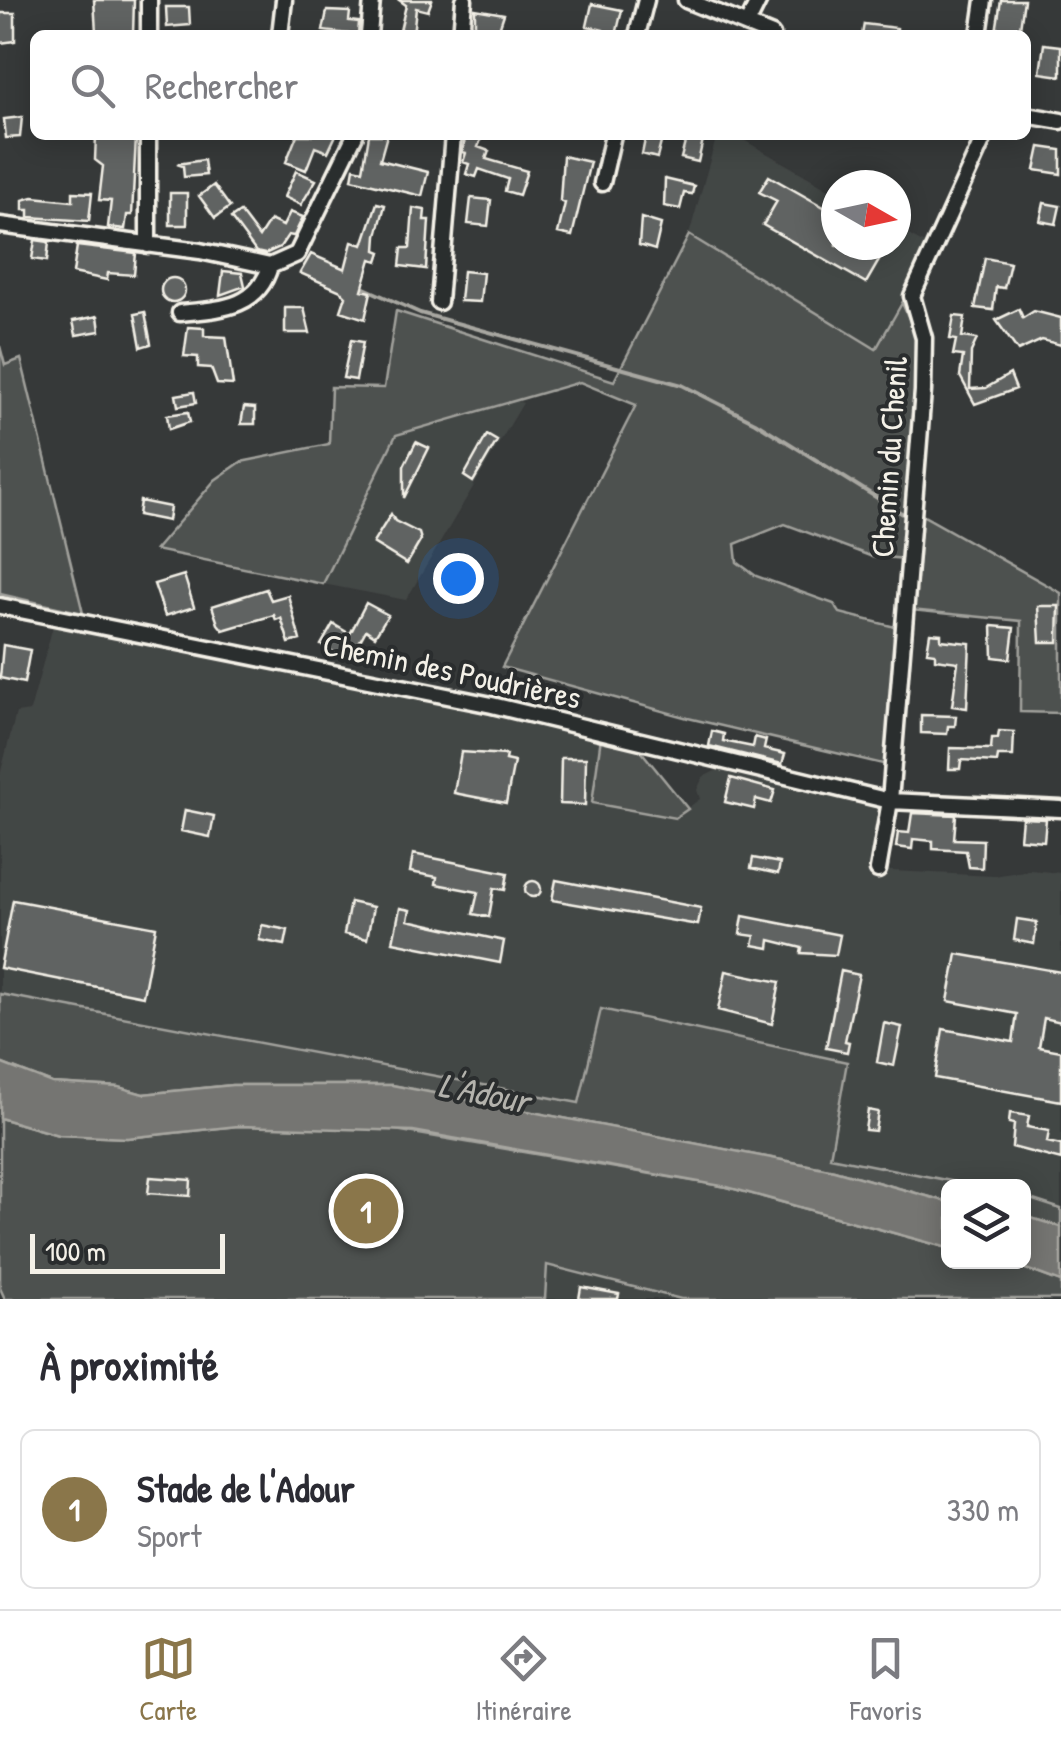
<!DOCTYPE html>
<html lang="fr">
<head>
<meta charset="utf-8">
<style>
	:root { --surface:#fff; --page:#f2f2f3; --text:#2b2b33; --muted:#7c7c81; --line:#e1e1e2; --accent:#8a764a }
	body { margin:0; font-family:"Patrick Hand",sans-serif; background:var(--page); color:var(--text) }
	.controls { position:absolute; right:30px; bottom:30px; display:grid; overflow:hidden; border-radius:15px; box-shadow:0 5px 25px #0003 }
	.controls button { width:90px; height:90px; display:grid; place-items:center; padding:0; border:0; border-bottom:2px solid var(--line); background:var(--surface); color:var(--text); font:50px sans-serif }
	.compass { position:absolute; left:821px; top:170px; width:90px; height:90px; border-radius:50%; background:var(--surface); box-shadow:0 5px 25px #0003; rotate:99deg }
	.scale { position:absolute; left:30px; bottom:25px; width:195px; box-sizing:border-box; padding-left:10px; border:5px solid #f4f1e8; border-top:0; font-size:28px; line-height:35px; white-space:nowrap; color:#f4f1e8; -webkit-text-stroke:8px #2a2d2e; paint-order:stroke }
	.you { position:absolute; left:458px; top:578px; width:35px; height:35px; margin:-25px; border:8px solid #fff; border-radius:50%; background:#1a73e8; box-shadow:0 0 0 15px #1a73e833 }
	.badge { display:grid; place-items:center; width:65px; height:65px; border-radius:50%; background:var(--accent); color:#fff; font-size:32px; font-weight:700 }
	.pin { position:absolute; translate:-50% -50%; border:5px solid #fff; box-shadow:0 2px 10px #0006 }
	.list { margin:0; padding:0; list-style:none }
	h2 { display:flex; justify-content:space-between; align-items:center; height:130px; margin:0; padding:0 40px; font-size:42px }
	h2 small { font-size:32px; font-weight:400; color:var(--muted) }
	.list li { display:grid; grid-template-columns:65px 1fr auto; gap:30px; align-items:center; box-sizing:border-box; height:160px; margin:0 20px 20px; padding:0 20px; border:2px solid var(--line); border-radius:15px }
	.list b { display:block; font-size:38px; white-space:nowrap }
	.list p { margin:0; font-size:32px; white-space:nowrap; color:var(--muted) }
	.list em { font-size:32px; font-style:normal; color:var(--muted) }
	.icon { flex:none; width:55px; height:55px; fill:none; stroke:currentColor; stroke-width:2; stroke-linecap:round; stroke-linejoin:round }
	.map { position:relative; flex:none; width:1061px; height:1299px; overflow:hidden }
	.search { position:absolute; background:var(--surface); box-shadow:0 5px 25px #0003; left:30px; right:30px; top:30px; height:110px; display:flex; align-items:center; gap:25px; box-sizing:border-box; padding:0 35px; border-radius:15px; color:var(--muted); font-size:38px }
	.sheet { height:310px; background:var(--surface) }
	nav { display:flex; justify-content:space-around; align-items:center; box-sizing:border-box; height:140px; border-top:2px solid var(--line); background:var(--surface); font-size:28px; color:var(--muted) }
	nav a { display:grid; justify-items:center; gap:5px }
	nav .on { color:var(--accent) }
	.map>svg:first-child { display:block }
</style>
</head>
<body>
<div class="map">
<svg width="1061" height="1299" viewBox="0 0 1061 1299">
	<rect width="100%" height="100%" fill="#363939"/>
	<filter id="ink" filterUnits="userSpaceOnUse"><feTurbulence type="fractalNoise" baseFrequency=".01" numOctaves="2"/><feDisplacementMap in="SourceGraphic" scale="20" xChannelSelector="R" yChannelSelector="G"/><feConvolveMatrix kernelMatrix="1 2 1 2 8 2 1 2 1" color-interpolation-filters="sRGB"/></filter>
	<g filter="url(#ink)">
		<path fill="#434645" d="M 717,135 L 735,135 L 836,193 L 836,245 L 896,245 L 896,228 L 928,246 L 877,349 L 689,235 Z
			M 514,400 L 523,403 L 406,600 L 323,584 L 396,435 Z
			M 53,626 L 358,684 L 601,737 L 592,802 L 675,817 L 700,799 L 697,790 L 703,777 L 721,768 L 882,805 L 872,870 L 994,876 L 1030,870 L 1061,873 L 1061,1209 L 1024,1197 L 1024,1186 L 976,1186 L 830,1157 L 847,1062 L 601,1009 L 580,1103 L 0,994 L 0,775 L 16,713 L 30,711 Z
			M 547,1265 L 681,1299 L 545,1299 Z"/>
		<path fill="#4e514f" stroke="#a1a19c" stroke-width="2.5" d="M 689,235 L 876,349 L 902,303 L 920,343 L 908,507 L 1061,593 L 1061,713 L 1020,712 L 1021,621 L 900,609 L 906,559 L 870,556 L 785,524 L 735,544 L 737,562 L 756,576 L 834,604 L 840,613 L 899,628 L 887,765 L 688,718 L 502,667 L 636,405 L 580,382 L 396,435 L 323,584 L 155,550 L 215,480 L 241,462 L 329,444 L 331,387 L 384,388 L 396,311 L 614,381 Z
			M 0,346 L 5,365 L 21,359 L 83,613 L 0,594 Z
			M 601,737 L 637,746 L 688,809 L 675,818 L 592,803 Z
			M 0,994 L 579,1103 L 601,1009 L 847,1062 L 830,1157 L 976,1186 L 948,1186 L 948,1202 L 834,1170 L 392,1085 L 232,1085 L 143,1094 L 119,1087 L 52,1083 L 0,1063 Z
			M 0,1118 L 58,1135 L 127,1138 L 238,1126 L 378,1127 L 727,1187 L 948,1248 L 948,1262 L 1007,1262 L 1061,1282 L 1061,1299 L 681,1299 L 547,1265 L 545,1299 L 5,1299 L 0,1288 Z
			M 1024,1197 L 1061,1209 L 1061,1227 L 1024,1216 Z"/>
		<path fill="#757572" stroke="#a8a7a1" stroke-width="2.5" d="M 0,1063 L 52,1083 L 119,1087 L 143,1094 L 232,1085 L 392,1085 L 834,1170 L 948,1202 L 948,1248 L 727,1187 L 413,1131 L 238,1126 L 127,1138 L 58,1135 L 0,1118 Z
			M 1024,1216 L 1061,1227 L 1061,1282 L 1007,1262 L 1024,1262 Z"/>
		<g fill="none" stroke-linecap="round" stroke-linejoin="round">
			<path stroke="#a8a7a1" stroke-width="4" d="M 360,286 L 420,313 L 682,385 L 755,422 L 903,514"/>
		</g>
		<path fill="#616362" stroke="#f4f1e8" stroke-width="2.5" d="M 94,0 L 134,0 L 133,35 L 96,32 Z
			M 399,0 L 432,0 L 428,11 L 416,8 L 413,35 L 399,35 L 406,5 Z
			M 1001,0 L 1024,0 L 1019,35 L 996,32 Z
			M 592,4 L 622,10 L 616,35 L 602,35 L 603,30 L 587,26 Z
			M 166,7 L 189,7 L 190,25 L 167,27 Z
			M 475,9 L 504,14 L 497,35 L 475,35 Z
			M 327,11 L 350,12 L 349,21 L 359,22 L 358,35 L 323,31 Z
			M 0,13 L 15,13 L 15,41 L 0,43 Z
			M 864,24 L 897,28 L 897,35 L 862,35 Z
			M 1044,44 L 1061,46 L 1061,76 L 1040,73 Z
			M 22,117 L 20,137 L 6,138 L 4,119 Z
			M 96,135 L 136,137 L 132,215 L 127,215 L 125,229 L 108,227 L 111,201 L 99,200 L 103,166 L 95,160 Z
			M 297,135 L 336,135 L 328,152 L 315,147 L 306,170 L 286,162 Z
			M 369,135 L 387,135 L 380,160 L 428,172 L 422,196 L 352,179 L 354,168 L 363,170 Z
			M 466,135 L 483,135 L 478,147 L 489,151 L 486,159 L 527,171 L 519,195 L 505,191 L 508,179 L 479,169 L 476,177 L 466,174 L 469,164 L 463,162 L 466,153 L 462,152 Z
			M 646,135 L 663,135 L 657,158 L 642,154 Z
			M 687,135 L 704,135 L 698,162 L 681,158 Z
			M 1040,147 L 1061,150 L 1061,174 L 1035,170 Z
			M 563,156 L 590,162 L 572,236 L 558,233 L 565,203 L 560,201 Z
			M 204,160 L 206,175 L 184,177 L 183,166 L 177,164 Z
			M 296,171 L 316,180 L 301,205 L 284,197 Z
			M 769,176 L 836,214 L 836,245 L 888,245 L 866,283 L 763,225 L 777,201 L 759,192 Z
			M 665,179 L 694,186 L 692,194 L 684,193 L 680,209 L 664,206 Z
			M 214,185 L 230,207 L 215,218 L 199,196 Z
			M 73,192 L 92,193 L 89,221 L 29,217 L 29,210 L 23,210 L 23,200 L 33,197 L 73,201 Z
			M 170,193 L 187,193 L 187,225 L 170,225 Z
			M 471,198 L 491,200 L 488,226 L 468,224 Z
			M 377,203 L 385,205 L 377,236 L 376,250 L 381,252 L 378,261 L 371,259 L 362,290 L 371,292 L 365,319 L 341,311 L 346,296 L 341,291 L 300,273 L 311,254 L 345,269 L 352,242 L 363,245 Z
			M 1044,203 L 1060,206 L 1056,224 L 1040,221 Z
			M 413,208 L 425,210 L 424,220 L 429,220 L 426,269 L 400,266 L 402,248 L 410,248 Z
			M 240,212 L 259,237 L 270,220 L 283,226 L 290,212 L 303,217 L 294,236 L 288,235 L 280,247 L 265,254 L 256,252 L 231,218 Z
			M 641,218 L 661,224 L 655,250 L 639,245 Z
			M 35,240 L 49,242 L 47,261 L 32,259 Z
			M 77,246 L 136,253 L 134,275 L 108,273 L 107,280 L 73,273 Z
			M 985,258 L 1010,263 L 1004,288 L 996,287 L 993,310 L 975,308 Z
			M 223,271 L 242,273 L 245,286 L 220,295 Z
			M 463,271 L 483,273 L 480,302 L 460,301 Z
			M161 290a12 12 0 1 1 24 0a12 12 0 1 1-24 0Z
			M 285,308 L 304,308 L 310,333 L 285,333 Z
			M 1019,309 L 1023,318 L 1034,311 L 1061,318 L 1061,345 L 1042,340 L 1018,351 L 996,320 Z
			M 145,312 L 151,344 L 141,347 L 135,314 Z
			M 98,316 L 100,331 L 76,335 L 73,321 Z
			M 954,316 L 965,317 L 962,337 L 977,339 L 971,352 L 970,389 L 986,388 L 1010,374 L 1016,389 L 975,404 L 960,376 L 963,356 L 953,355 L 956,340 L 950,339 Z
			M 188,327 L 204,328 L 204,336 L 226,337 L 233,385 L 217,384 L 211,368 L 198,367 L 198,357 L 184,356 Z
			M 351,340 L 363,342 L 356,380 L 343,378 Z
			M 194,392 L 196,403 L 178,406 L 176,395 Z
			M 244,407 L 255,408 L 255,424 L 241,424 Z
			M 188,412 L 190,422 L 169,429 L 167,415 Z
			M 487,435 L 497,441 L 473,482 L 464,476 Z
			M 416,442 L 429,448 L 404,498 L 404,466 Z
			M 140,501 L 170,507 L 168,521 L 138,515 Z
			M 391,514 L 395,521 L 419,533 L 421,540 L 407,564 L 373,543 Z
			M 184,575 L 194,607 L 165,616 L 154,584 Z
			M 266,589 L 271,600 L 288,595 L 300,640 L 289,643 L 281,618 L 276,620 L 274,615 L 223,630 L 218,624 L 212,606 Z
			M 366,603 L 388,615 L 375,636 L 366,630 L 356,648 L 350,644 L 343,657 L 321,645 L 333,624 L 350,634 Z
			M 1038,606 L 1059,606 L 1058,642 L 1040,642 Z
			M 992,626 L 1014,628 L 1010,659 L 993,657 Z
			M 930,633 L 941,634 L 941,640 L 970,643 L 967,708 L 952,706 L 958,662 L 935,659 L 935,653 L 927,652 Z
			M 3,645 L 30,650 L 24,683 L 0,678 Z
			M 921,715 L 956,716 L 955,726 L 948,726 L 947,734 L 921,733 Z
			M 712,731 L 724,734 L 723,741 L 753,747 L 755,737 L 766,740 L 764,749 L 785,754 L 782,764 L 709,746 Z
			M 999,731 L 1014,732 L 1013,756 L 998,756 L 997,762 L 961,760 L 960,769 L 949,769 L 950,748 L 991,749 L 992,738 L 998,738 Z
			M 461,752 L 506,755 L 505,760 L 514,762 L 506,803 L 454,793 Z
			M 561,758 L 586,758 L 585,805 L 560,804 Z
			M 731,778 L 775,790 L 771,803 L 756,799 L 754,809 L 725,802 Z
			M 185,810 L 214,816 L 210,837 L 181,831 Z
			M 912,813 L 956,815 L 954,839 L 983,840 L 982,868 L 969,867 L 966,851 L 933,849 L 933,841 L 913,839 L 912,849 L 896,847 L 898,832 L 909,833 Z
			M 1022,818 L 1046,819 L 1044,841 L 1020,839 Z
			M 413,854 L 508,873 L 505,890 L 494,888 L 489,917 L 473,914 L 478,892 L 436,884 L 437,877 L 410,872 Z
			M 753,858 L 780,863 L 778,874 L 751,868 Z
			M 556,880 L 701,908 L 698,925 L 552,900 Z
			M525 889a8 8 0 1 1 16 0a8 8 0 1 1-16 0Z
			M 13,900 L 156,927 L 143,996 L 0,968 Z
			M 350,902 L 373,907 L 367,939 L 344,934 Z
			M 400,908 L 410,910 L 408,920 L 504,941 L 500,963 L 393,942 Z
			M 743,916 L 840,935 L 836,955 L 801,953 L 802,948 L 770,940 L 769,948 L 753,945 L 755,936 L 740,934 Z
			M 1017,919 L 1037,922 L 1034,944 L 1014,940 Z
			M 262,925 L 288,930 L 285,945 L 259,940 Z
			M 957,954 L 1061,972 L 1061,1022 L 1044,1018 L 1039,1047 L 1061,1051 L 1061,1101 L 935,1078 L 943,1029 L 1013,1042 L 1017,1014 L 948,1001 Z
			M 726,971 L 780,982 L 772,1024 L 718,1010 Z
			M 841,971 L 859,975 L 845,1041 L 849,1042 L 847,1052 L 826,1048 Z
			M 884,1023 L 902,1027 L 894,1066 L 877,1062 Z
			M 868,1110 L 878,1112 L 875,1131 L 865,1130 Z
			M 1010,1113 L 1029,1116 L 1027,1127 L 1049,1131 L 1047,1142 L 1061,1145 L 1061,1160 L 1012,1147 L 1014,1124 L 1009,1123 Z
			M 150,1177 L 191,1180 L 190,1196 L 148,1193 Z
			M 581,1287 L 619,1294 L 618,1299 L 579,1299 Z"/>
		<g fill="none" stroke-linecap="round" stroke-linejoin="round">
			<g stroke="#f4f1e8" stroke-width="21">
				<path id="street" d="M 686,0 L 772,35
					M 748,22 L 759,0
					M 149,35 L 149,0
					M 280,35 L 284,0
					M 369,35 L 372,0
					M 461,35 L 464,0
					M 637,35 L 646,0
					M 979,35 L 984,0
					M 1026,115 L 1061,121
					M 602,183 L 613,135
					M 0,225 L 200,251 L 270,266 L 297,254 L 355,135
					M 148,245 L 148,135
					M 439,302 L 453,135
					M 180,313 C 219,309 258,309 270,266
					M 0,606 L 492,705 L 890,801 L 1061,809
					M 878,870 L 890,801 L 923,391 L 924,338 L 912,296 L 985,135"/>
			</g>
			<use href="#street" stroke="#2a2d2e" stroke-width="14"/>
		</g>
	</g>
	<g text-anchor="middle" stroke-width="8" stroke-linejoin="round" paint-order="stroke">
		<g font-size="32" fill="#f4f1e8" stroke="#2a2d2e">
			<text transform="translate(889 457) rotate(-86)" y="11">Chemin du Chenil</text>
			<text transform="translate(452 671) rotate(12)" y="11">Chemin des Poudrières</text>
		</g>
		<g font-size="35" font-style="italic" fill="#b4b3ad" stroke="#2a2d2e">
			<text transform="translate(484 1093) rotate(11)" y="12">L'Adour</text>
		</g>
	</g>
</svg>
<div class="controls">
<button><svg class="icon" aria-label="layers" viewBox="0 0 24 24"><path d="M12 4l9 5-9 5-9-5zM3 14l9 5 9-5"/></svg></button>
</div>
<svg class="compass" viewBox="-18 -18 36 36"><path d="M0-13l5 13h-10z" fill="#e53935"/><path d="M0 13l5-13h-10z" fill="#7c7c81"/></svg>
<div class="scale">100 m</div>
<div class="you"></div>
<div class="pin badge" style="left:366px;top:1211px">1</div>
<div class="search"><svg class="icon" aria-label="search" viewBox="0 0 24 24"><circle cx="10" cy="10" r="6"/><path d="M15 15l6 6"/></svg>Rechercher</div>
</div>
<section class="sheet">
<h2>À proximité<small></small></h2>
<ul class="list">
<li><span class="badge">1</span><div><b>Stade de l'Adour</b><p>Sport</p></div><em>330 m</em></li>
</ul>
</section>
<nav>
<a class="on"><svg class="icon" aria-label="map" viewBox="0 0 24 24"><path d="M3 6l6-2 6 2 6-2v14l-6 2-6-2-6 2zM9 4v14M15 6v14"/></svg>Carte</a>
<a><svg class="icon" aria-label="directions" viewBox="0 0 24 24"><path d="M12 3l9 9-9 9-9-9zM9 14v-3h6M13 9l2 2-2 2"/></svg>Itinéraire</a>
<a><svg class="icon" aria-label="saved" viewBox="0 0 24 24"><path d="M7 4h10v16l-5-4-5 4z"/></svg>Favoris</a>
</nav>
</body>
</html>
